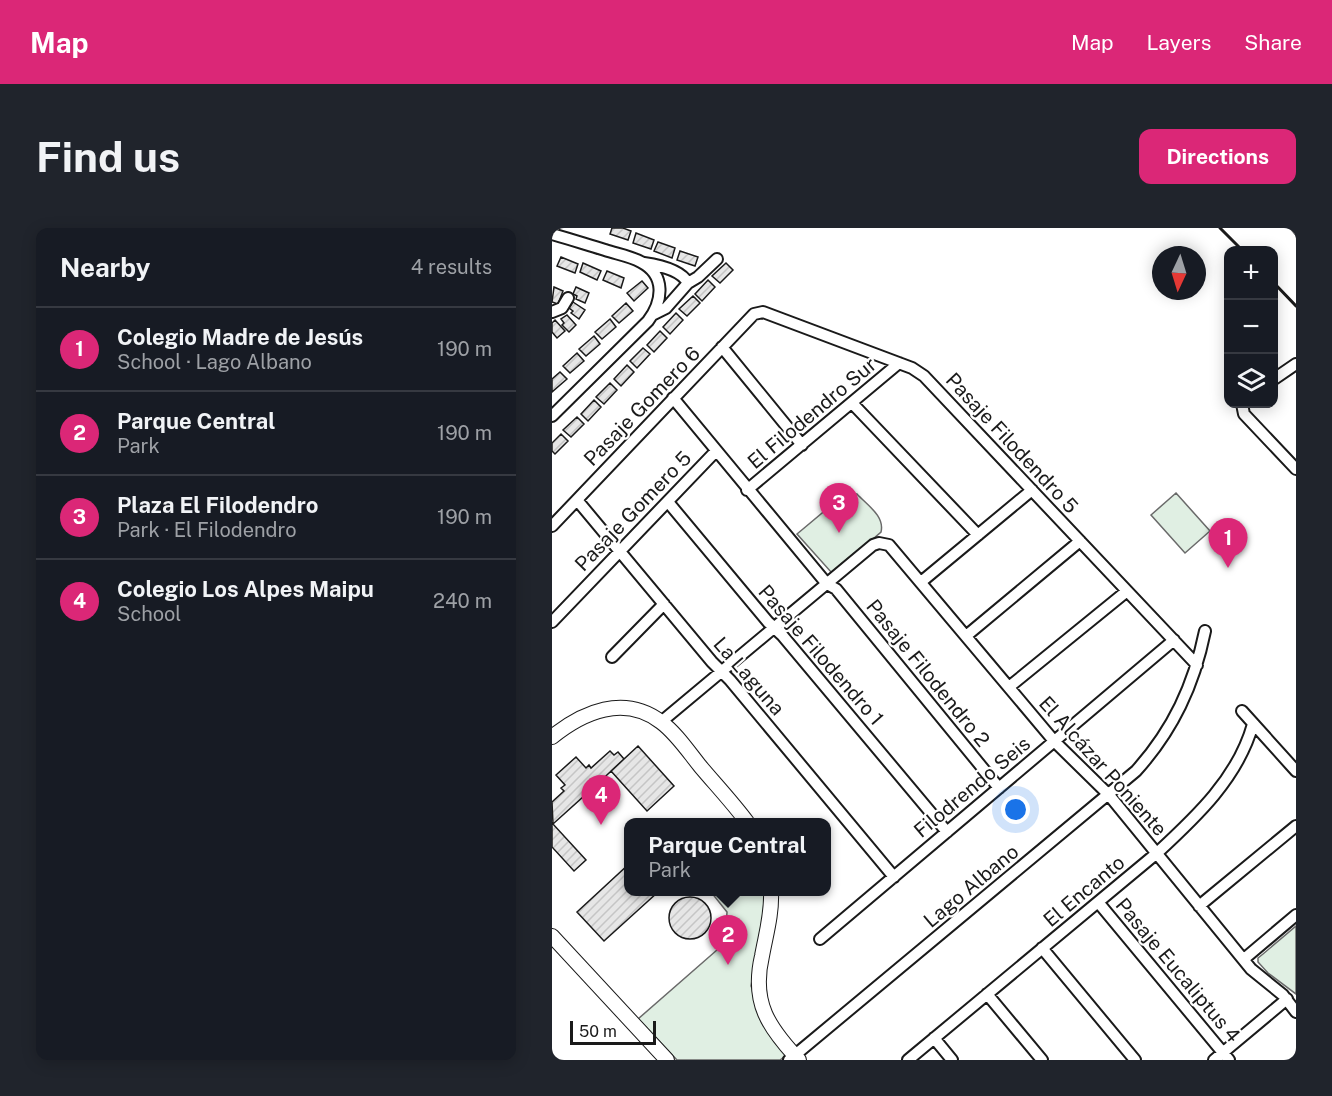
<!DOCTYPE html>
<html lang="en">
<head>
<meta charset="utf-8">
<style>
	:root { --surface:#171b24; --page:#20242c; --text:#f1f3f6; --muted:#9ea1a6; --line:#363941; --accent:#db2777 }
	body { margin:0; font-family:"Public Sans",sans-serif; background:var(--page); color:var(--text) }
	.controls { position:absolute; right:18px; top:18px; display:grid; overflow:hidden; border-radius:12px; box-shadow:0 3px 15px #0003 }
	.controls button { width:54px; height:54px; display:grid; place-items:center; padding:0; border:0; border-bottom:2px solid var(--line); background:var(--surface); color:var(--text); font:30px sans-serif }
	.compass { position:absolute; left:600px; top:18px; width:54px; height:54px; border-radius:50%; background:var(--surface); box-shadow:0 3px 15px #0003; rotate:184deg }
	.scale { position:absolute; left:18px; bottom:15px; width:86px; box-sizing:border-box; padding-left:6px; border:3px solid #1a1a1a; border-top:0; font-size:16px; line-height:21px; white-space:nowrap; color:#1a1a1a; -webkit-text-stroke:4px #fff; paint-order:stroke }
	.you { position:absolute; left:464px; top:582px; width:21px; height:21px; margin:-15px; border:4px solid #fff; border-radius:50%; background:#1a73e8; box-shadow:0 0 0 9px #1a73e833 }
	.badge { display:grid; place-items:center; width:39px; height:39px; border-radius:50%; background:var(--accent); color:#fff; font-size:20px; font-weight:700 }
	.pin { position:absolute; translate:-50% -50px; filter:drop-shadow(0 2px 3px #0008) }
	.pin::after { content:''; position:absolute; top:32px; width:21px; height:18px; background:inherit; clip-path:polygon(0 0,100% 0,50% 100%) }
	.popup { position:absolute; left:72px; top:590px; width:207px; height:78px; box-sizing:border-box; display:grid; place-content:center; border-radius:12px; background:var(--surface); filter:drop-shadow(0 2px 4px #0005); font-size:20px; white-space:nowrap; color:var(--muted) }
	.popup b { font-size:22px; color:var(--text) }
	.popup::after { content:''; position:absolute; left:50%; top:100%; margin-left:-12px; border:12px solid transparent; border-top-color:var(--surface) }
	.list { margin:0; padding:0; list-style:none }
	h2 { display:flex; justify-content:space-between; align-items:center; height:78px; margin:0; padding:0 24px; font-size:26px }
	h2 small { font-size:20px; font-weight:400; color:var(--muted) }
	.list li { display:grid; grid-template-columns:39px 1fr auto; gap:18px; align-items:center; box-sizing:border-box; height:84px; padding:0 24px; border-top:2px solid var(--line) }
	.list b { display:block; font-size:22px; white-space:nowrap }
	.list p { margin:0; font-size:20px; white-space:nowrap; color:var(--muted) }
	.list em { font-size:20px; font-style:normal; color:var(--muted) }
	.icon { flex:none; width:33px; height:33px; fill:none; stroke:currentColor; stroke-width:2; stroke-linecap:round; stroke-linejoin:round }
	.map { position:relative; flex:none; width:744px; height:832px; overflow:hidden; border-radius:12px }
	header { display:flex; align-items:center; gap:36px; box-sizing:border-box; height:84px; padding:0 30px; background:var(--accent); color:#fff }
	header strong { font-size:28px }
	nav { display:flex; gap:33px; margin-inline-start:auto; font-size:21px }
	.intro { display:flex; align-items:center; justify-content:space-between; box-sizing:border-box; height:144px; padding:0 36px }
	h1 { margin:0; font-size:42px }
	.button { padding:15px 27px; border-radius:12px; background:var(--accent); color:#fff; font-size:21px; font-weight:700 }
	main { display:flex; gap:36px; padding:0 36px }
	aside { flex:1; background:var(--surface); border-radius:12px; box-shadow:0 3px 15px #0003 }
	.map>svg:first-child { display:block }
</style>
</head>
<body>
<header>
<strong>Map</strong>
<nav><a>Map</a><a>Layers</a><a>Share</a></nav>
</header>
<div class="intro"><h1>Find us</h1><a class="button">Directions</a></div>
<main>
<aside>
<h2>Nearby<small>4 results</small></h2>
<ul class="list">
<li><span class="badge">1</span><div><b>Colegio Madre de Jesús</b><p>School · Lago Albano</p></div><em>190 m</em></li>
<li><span class="badge">2</span><div><b>Parque Central</b><p>Park</p></div><em>190 m</em></li>
<li><span class="badge">3</span><div><b>Plaza El Filodendro</b><p>Park · El Filodendro</p></div><em>190 m</em></li>
<li><span class="badge">4</span><div><b>Colegio Los Alpes Maipu</b><p>School</p></div><em>240 m</em></li>
</ul>
</aside>
<div class="map">
<svg width="744" height="832" viewBox="0 0 744 832">
	<defs>
		<pattern id="building-hatch" width="6" height="6" patternUnits="userSpaceOnUse" patternTransform="scale(1.5)"><rect width="6" height="6" fill="#e6e6e6"/><path d="M-1 1l2-2M0 6l6-6M5 7l2-2" fill="none" stroke="#c5c5c5"/></pattern>
	</defs>
	<rect width="100%" height="100%" fill="#fff"/>
	<path fill="#e0efe3" stroke="#6a6a6a" stroke-width="1.5" d="M 294,265 L 305,266 C 315,277 333,288 329,304 L 285,342 L 279,344 L 245,306 Z
		M 624,265 L 658,303 L 633,325 L 599,287 Z
		M 159,664 L 214,664 L 212,688 L 199,758 L 217,803 L 236,826 L 228,832 L 125,832 L 86,791 L 173,715 L 175,684 Z
		M 744,698 L 744,766 L 716,745 L 706,734 L 706,730 L 711,726 Z"/>
	<path fill="url(#building-hatch)" stroke="#1a1a1a" stroke-width="1.5" d="M 60,0 L 71,0 L 79,3 L 76,12 L 58,6 Z
		M 84,5 L 102,12 L 99,21 L 81,15 Z
		M 106,14 L 123,20 L 120,30 L 102,23 Z
		M 128,23 L 146,29 L 143,38 L 125,32 Z
		M 9,29 L 26,36 L 23,45 L 5,38 Z
		M 31,35 L 49,43 L 45,52 L 28,44 Z
		M 174,35 L 181,42 L 168,55 L 160,48 Z
		M 55,43 L 72,50 L 69,60 L 51,52 Z
		M 156,52 L 163,59 L 150,73 L 143,66 Z
		M 90,53 L 96,60 L 82,73 L 75,65 Z
		M 2,59 L 11,63 L 6,76 L 0,74 Z
		M 24,59 L 37,65 L 33,75 L 24,71 L 25,68 L 21,66 Z
		M 141,68 L 148,75 L 135,88 L 127,81 Z
		M 21,74 L 33,82 L 27,91 L 19,85 L 21,83 L 17,80 Z
		M 74,75 L 81,83 L 67,95 L 60,88 Z
		M 124,85 L 131,92 L 118,106 L 111,99 Z
		M 15,87 L 24,97 L 17,104 L 10,97 L 12,95 L 9,91 Z
		M 58,91 L 64,99 L 50,111 L 43,104 Z
		M 3,92 L 13,103 L 5,110 L 0,104 L 0,95 Z
		M 108,103 L 115,110 L 102,124 L 95,117 Z
		M 42,108 L 48,116 L 34,128 L 27,121 Z
		M 91,120 L 98,126 L 85,140 L 78,133 Z
		M 25,125 L 32,133 L 18,145 L 11,138 Z
		M 75,137 L 82,144 L 69,158 L 62,151 Z
		M 8,144 L 15,151 L 0,164 L 0,151 Z
		M 58,155 L 65,162 L 52,176 L 44,169 Z
		M 42,172 L 49,179 L 36,193 L 29,186 Z
		M 25,189 L 32,196 L 19,209 L 11,202 Z
		M 9,206 L 16,213 L 3,226 L 0,223 L 0,215 Z
		M 86,518 L 122,558 L 95,583 L 59,543 Z
		M 58,523 L 62,527 L 66,524 L 72,531 L 41,560 L 43,563 L 34,571 L 31,569 L 1,596 L 0,574 L 12,563 L 9,560 L 13,557 L 4,547 L 24,529 L 34,540 L 37,537 L 39,540 Z
		M 0,595 L 34,632 L 22,643 L 0,619 Z
		M 77,636 L 77,664 L 106,664 L 52,713 L 25,684 Z
		M117 690a21 21 0 1 1 42 0a21 21 0 1 1-42 0Z"/>
	<g fill="none" stroke-linecap="round" stroke-linejoin="round">
		<g stroke="#1a1a1a" stroke-width="14">
			<path id="minor" d="M 0,6 C 18,11 36,17 53,22 C 65,26 78,28 89,34 C 114,47 111,73 96,93 L 0,188
				M 92,35 C 106,37 129,42 136,55 L 114,80 L 100,87
				M 136,55 L 146,49 L 165,31
				M 0,84 L 10,80 L 16,70
				M 170,119 L 250,217
				M 722,151 L 744,136
				M 121,170 L 275,356 L 284,361 L 447,560
				M 300,175 L 426,307
				M 690,176 L 692,186 L 744,241
				M 195,262 L 347,135
				M 25,272 L 160,434 L 178,452 L 342,649
				M 116,274 L 216,394 L 230,407 L 395,604
				M 0,298 L 202,86 L 211,84 L 360,140 L 372,148 L 645,437
				M 369,354 L 480,262
				M 0,394 L 164,223
				M 414,408 L 528,313
				M 60,429 L 112,376
				M 457,459 L 575,363
				M 690,483 L 744,543
				M 109,494 L 321,317 L 327,315 L 337,317 L 502,513 L 557,567 L 699,741 L 731,767 L 744,784
				M 546,674 L 677,832
				M 647,678 L 744,598
				M 268,711 L 622,412
				M 490,720 L 583,832
				M 692,731 L 744,687
				M 435,766 L 490,832
				M 382,810 L 400,832
				M 237,832 L 584,543 C 621,502 642,457 653,403
				M 356,832 L 605,625 C 644,589 686,550 701,496
				M 662,832 L 735,771"/>
		</g>
		<g stroke="#1a1a1a" stroke-width="16">
			<path id="tertiary" d="M 0,509 C 31,484 72,466 109,494 C 124,505 136,523 148,538 C 164,557 181,575 195,594
				M 219,664 C 220,686 214,706 210,728 C 199,775 217,800 247,832
				M 0,708 L 115,832"/>
		</g>
		<use href="#minor" stroke="#fff" stroke-width="10"/>
		<use href="#tertiary" stroke="#fff" stroke-width="14"/>
		<path stroke="#1a1a1a" stroke-width="3" d="M 668,0 L 690,22
			M 739,0 L 744,6
			M 722,55 L 744,78"/>
	</g>
	<g text-anchor="middle" stroke-width="4.5" stroke-linejoin="round" paint-order="stroke">
		<g font-size="20" fill="#1a1a1a" stroke="#fff">
			<text transform="translate(90 178) rotate(-46)" y="7">Pasaje Gomero 6</text>
			<text transform="translate(260 185) rotate(-40)" y="7">El Filodendro Sur</text>
			<text transform="translate(460 215) rotate(47)" y="7">Pasaje Filodendro 5</text>
			<text transform="translate(81 283) rotate(-46)" y="7">Pasaje Gomero 5</text>
			<text transform="translate(269 427) rotate(49)" y="7">Pasaje Filodendro 1</text>
			<text transform="translate(376 445) rotate(51)" y="7">Pasaje Filodendro 2</text>
			<text transform="translate(197 448) rotate(49)" y="7">La Laguna</text>
			<text transform="translate(551 538) rotate(48)" y="7">El Alcázar Poniente</text>
			<text transform="translate(420 559) rotate(-40)" y="7">Filodrendo Seis</text>
			<text transform="translate(419 658) rotate(-40)" y="7">Lago Albano</text>
			<text transform="translate(532 663) rotate(-40)" y="7">El Encanto</text>
			<text transform="translate(626 742) rotate(50)" y="7">Pasaje Eucaliptus 4</text>
		</g>
	</g>
</svg>
<div class="controls">
<button>+</button>
<button>−</button>
<button><svg class="icon" aria-label="layers" viewBox="0 0 24 24"><path d="M12 4l9 5-9 5-9-5zM3 14l9 5 9-5"/></svg></button>
</div>
<svg class="compass" viewBox="-18 -18 36 36"><path d="M0-13l5 13h-10z" fill="#e53935"/><path d="M0 13l5-13h-10z" fill="#9ea1a6"/></svg>
<div class="scale">50 m</div>
<div class="you"></div>
<div class="pin badge" style="left:676px;top:340px">1</div>
<div class="pin badge" style="left:176px;top:737px">2</div>
<div class="popup"><b>Parque Central</b>Park</div>
<div class="pin badge" style="left:287px;top:305px">3</div>
<div class="pin badge" style="left:49px;top:597px">4</div>
</div>
</main>
</body>
</html>
